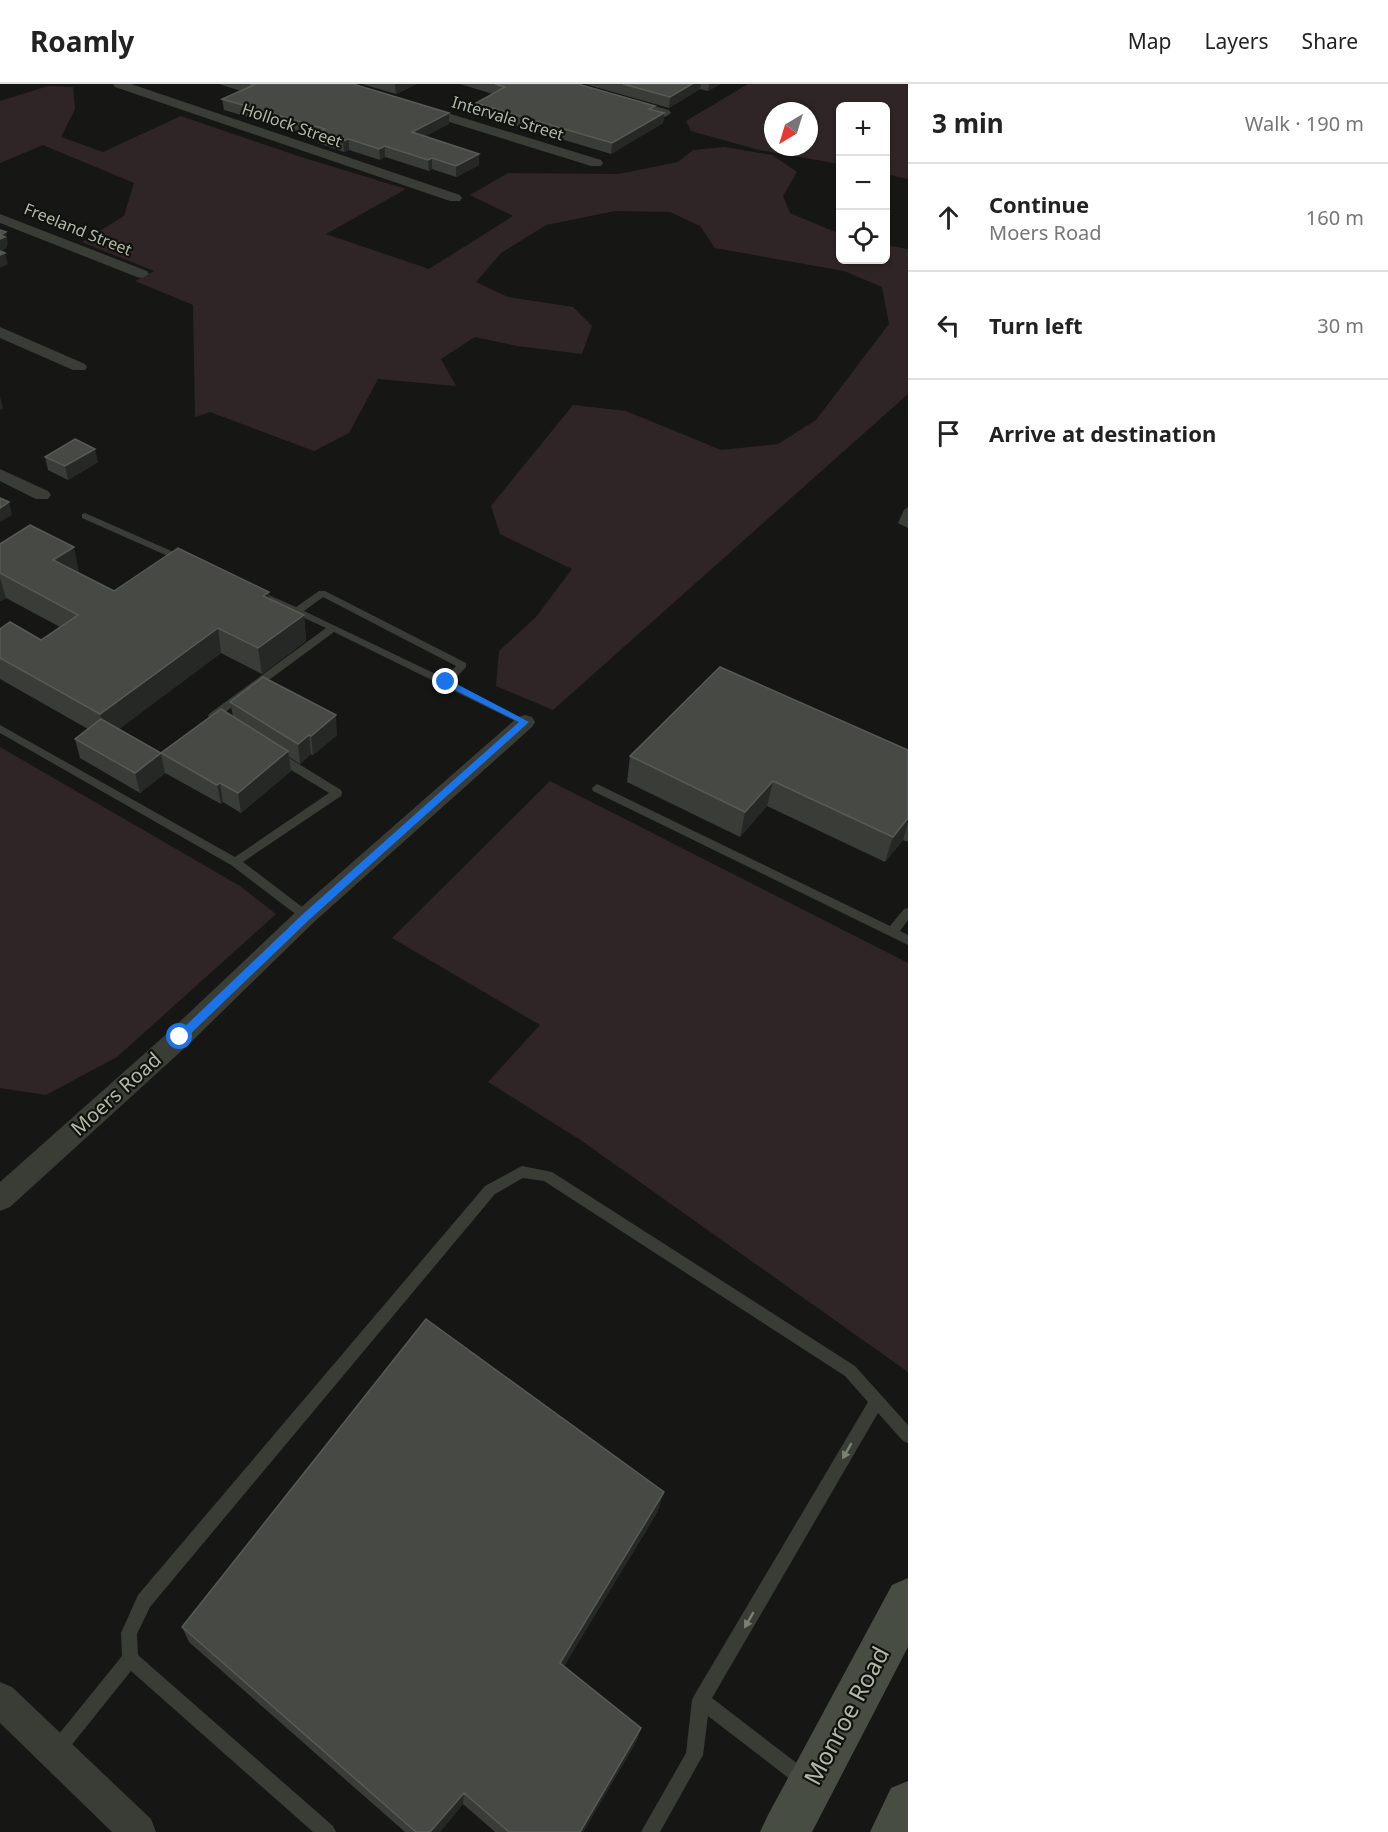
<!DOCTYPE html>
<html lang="en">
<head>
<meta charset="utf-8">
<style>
	:root { --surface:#fff; --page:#f6f6f6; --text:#222; --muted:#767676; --line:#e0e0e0 }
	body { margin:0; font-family:"Noto Sans",sans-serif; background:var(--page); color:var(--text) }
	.controls { position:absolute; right:18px; top:18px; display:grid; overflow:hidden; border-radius:9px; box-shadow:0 2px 4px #0004 }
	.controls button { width:54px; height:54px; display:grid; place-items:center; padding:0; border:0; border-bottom:2px solid var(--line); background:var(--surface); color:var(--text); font:30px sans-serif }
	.compass { position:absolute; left:764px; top:18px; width:54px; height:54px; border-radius:50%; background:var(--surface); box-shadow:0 2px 4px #0004; rotate:218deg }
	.stop { position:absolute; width:18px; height:18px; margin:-14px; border:4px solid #1a73e8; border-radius:50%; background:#fff }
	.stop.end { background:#1a73e8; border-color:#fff; box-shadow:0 2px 6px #0008 }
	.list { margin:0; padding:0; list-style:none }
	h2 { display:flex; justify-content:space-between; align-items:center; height:78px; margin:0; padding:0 24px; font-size:26px }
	h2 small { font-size:20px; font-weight:400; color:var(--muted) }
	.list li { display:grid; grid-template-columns:39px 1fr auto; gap:18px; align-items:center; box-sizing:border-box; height:108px; padding:0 24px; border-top:2px solid var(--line) }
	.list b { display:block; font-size:22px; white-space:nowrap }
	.list p { margin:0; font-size:20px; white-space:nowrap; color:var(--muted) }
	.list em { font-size:20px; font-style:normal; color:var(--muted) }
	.icon { flex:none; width:33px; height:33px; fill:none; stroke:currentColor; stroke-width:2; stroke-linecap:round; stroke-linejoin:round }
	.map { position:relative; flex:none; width:908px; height:1748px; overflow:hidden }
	header { display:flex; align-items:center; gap:36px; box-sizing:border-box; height:84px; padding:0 30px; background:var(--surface); border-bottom:2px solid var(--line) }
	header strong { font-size:28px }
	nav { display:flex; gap:33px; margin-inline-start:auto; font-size:21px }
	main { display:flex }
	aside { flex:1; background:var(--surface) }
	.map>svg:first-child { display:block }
</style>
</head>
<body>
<header>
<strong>Roamly</strong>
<nav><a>Map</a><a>Layers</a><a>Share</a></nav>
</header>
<main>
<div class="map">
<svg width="908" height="1748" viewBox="0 0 908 1748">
	<rect width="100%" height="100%" fill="#161715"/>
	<path fill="#302526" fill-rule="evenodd" d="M 748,0 L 908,0 L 908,95 L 886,90 L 886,22 L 840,22 L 840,80 L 759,66 L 691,47 L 686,37 ZM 773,27 L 809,27 L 809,63 L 773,63 Z
		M 48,2 L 73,3 L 75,25 L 61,53 L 103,68 L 181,32 L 301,73 L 406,105 L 326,150 L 429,185 L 513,132 L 470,111 L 508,89 L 619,90 L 678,78 L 693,66 L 725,63 L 772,71 L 797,88 L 783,112 L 790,129 L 840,150 L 840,176 L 886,176 L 886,161 L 908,165 L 908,310 L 553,626 L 496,602 L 499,567 L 536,533 L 572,485 L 500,450 L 491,422 L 573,321 L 626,327 L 721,366 L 778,360 L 816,336 L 889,240 L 882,203 L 844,187 L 715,164 L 700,142 L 670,128 L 615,127 L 546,141 L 501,169 L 476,198 L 508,213 L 573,223 L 592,242 L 582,270 L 517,262 L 475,253 L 441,275 L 456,302 L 378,295 L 349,349 L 314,367 L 210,328 L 195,333 L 193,221 L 135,197 L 154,187 L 82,158 L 124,132 L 134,99 L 43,61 L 0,79 L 0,17 Z
		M 0,663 L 240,802 L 276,830 L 117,973 L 46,1011 L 0,1004 Z
		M 550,697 L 908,879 L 908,1288 L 582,1057 L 488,998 L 540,941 L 392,854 Z"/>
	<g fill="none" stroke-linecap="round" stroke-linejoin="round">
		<path fill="#393d36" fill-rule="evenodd" d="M 908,423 L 908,444 L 898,439 L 904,426 Z
			M 85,429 L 185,473 L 187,475 L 182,478 L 179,477 L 82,434 L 82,430 Z
			M 255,505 L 296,523 L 319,507 L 325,507 L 466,579 L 466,583 L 452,598 L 530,638 L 525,641 L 521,640 L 334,548 L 220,632 L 220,636 L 212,636 L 208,632 L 209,630 L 326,544 L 252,510 L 252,506 ZM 323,513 L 456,582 L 444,594 L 304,527 Z
			M 0,641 L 235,773 L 329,709 L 273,675 L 272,672 L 273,669 L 281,669 L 341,706 L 342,709 L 341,712 L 243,778 L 310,829 L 312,832 L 310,835 L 302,835 L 231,781 L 0,649 Z
			M 597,700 L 890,842 L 904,825 L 908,824 L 908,836 L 900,847 L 908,851 L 908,861 L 593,707 L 592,704 Z
			M 522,1082 L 552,1088 L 855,1282 L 908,1341 L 908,1359 L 903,1357 L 878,1329 L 712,1614 L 811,1690 L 814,1696 L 811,1702 L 805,1705 L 799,1702 L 708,1632 L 703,1671 L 660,1748 L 641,1748 L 686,1669 L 692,1616 L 695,1610 L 868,1318 L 845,1292 L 544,1097 L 523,1094 L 495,1110 L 150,1523 L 137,1550 L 138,1571 L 333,1742 L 336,1748 L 313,1748 L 131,1587 L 62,1673 L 56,1676 L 50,1673 L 47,1667 L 50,1661 L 122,1572 L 121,1549 L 138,1511 L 485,1102 Z"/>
		<path fill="#393d36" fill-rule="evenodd" d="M 113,0 L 131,0 L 460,111 L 462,114 L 460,117 L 450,117 L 115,3 Z
			M 558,0 L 577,0 L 669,26 L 671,29 L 665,33 L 661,32 L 560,3 Z
			M 418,20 L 601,76 L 603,79 L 601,82 L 591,82 L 414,27 L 412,24 Z
			M 0,130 L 147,187 L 149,190 L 142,194 L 137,193 L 0,139 Z
			M 0,243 L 85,280 L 87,283 L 85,286 L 73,286 L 0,254 Z
			M 0,385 L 48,407 L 51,411 L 48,415 L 36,415 L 0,397 Z
			M 525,631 L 532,633 L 535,638 L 532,643 L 314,838 L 189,960 L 10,1123 L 0,1127 L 0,1098 L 171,946 L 298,826 L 518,633 Z
			M 0,1598 L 12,1603 L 151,1735 L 156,1748 L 112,1748 L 0,1639 Z"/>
		<path fill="#484d44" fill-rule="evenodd" d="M 908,1494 L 908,1563 L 812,1748 L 760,1748 L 768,1731 L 892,1501 Z
			M 908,1697 L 908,1748 L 870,1748 L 891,1704 Z"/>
	</g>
	<path fill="#3a3c38" d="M 219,0 L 353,0 L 449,29 L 449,40 L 425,52 L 479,81 L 456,93 L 432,85 L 429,87 L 385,73 L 380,76 L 349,66 L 344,68 L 318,59 L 317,53 L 224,26 L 222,15 L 241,7 Z
		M 362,0 L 417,0 L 396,10 Z
		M 460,0 L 578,0 L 664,29 L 663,39 L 611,70 L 475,29 L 476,19 L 493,10 Z
		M 585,0 L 720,0 L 708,7 L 700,5 L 669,24 Z
		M 45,373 L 98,378 L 68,396 L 48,386 Z
		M 0,460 L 79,488 L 78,489 L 114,507 L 269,515 L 304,531 L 306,557 L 262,590 L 221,569 L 119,645 L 161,669 L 233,632 L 230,618 L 337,651 L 313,671 L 311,670 L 300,680 L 289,673 L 291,687 L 241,729 L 223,718 L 221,720 L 165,689 L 140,709 L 80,674 L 75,655 L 88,645 L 0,595 L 0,545 L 41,556 L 60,543 L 6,514 L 0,517 Z
		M 908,666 L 908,758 L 903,756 L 885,778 L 767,722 L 740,753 L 627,698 L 630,672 Z
		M 658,1427 L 564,1582 L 641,1644 L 636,1658 L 583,1748 L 495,1748 L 463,1720 L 440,1748 L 405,1748 L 189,1558 L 182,1543 Z"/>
	<path fill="#262825" d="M 395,0 L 417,0 L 396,10 Z
		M 692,0 L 701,0 L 700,5 L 669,24 L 670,13 Z
		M 709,0 L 720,0 L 708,7 Z
		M 449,29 L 449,40 L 412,59 L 412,48 Z
		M 664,29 L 663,39 L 611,70 L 612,59 Z
		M 349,55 L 349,66 L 344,68 L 343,57 Z
		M 385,62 L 385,73 L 380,76 L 379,65 Z
		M 479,70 L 479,81 L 456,93 L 456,82 Z
		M 432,74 L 432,85 L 429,87 L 428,76 Z
		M 6,148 L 8,160 L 7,161 L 7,164 L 0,168 L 0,151 Z
		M 5,169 L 8,180 L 0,184 L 0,171 Z
		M 0,312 L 3,325 L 0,326 Z
		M 95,365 L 98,378 L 68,396 L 65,382 Z
		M 9,418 L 12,431 L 0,438 L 0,424 Z
		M 74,463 L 79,488 L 59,501 L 53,476 Z
		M 0,494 L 6,514 L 0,517 Z
		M 269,508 L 271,533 L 263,512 Z
		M 304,531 L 306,557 L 262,590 L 258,564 Z
		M 218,544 L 221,569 L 106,655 L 100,630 Z
		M 336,631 L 337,651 L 313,671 L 311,652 Z
		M 309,651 L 311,670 L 300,680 L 298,660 Z
		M 288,667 L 291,687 L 241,729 L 238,709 Z
		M 161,669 L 165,689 L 140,709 L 135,689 Z
		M 773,697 L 767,722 L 740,753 L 745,728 Z
		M 220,699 L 223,718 L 221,720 L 217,701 Z
		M 908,734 L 908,739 L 903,756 L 885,778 L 893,753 Z
		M 664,1408 L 658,1427 L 557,1594 L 560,1579 Z
		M 641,1644 L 636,1658 L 583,1748 L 580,1748 Z
		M 464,1709 L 463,1720 L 440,1748 L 430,1748 Z"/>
	<path fill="#474a44" stroke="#575b53" stroke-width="1.5" d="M 250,0 L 353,0 L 449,29 L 412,48 L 479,70 L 456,82 L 432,74 L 428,76 L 385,62 L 379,65 L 349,55 L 343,57 L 317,49 L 325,45 L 222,15 L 254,1 Z
		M 495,0 L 578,0 L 655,22 L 649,25 L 664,29 L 612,59 L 476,19 L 505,3 Z
		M 623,0 L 692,0 L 670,13 Z
		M 0,146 L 6,148 L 0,151 L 5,153 L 0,155 Z
		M 0,167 L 5,169 L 0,171 Z
		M 75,355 L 95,365 L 65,382 L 45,373 Z
		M 0,414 L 9,418 L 0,424 Z
		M 30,441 L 74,463 L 53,476 L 114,507 L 178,464 L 269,508 L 263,512 L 304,531 L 258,564 L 218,544 L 100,630 L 0,574 L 0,545 L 10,538 L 41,556 L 78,531 L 0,489 L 0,460 Z
		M 720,583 L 908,666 L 908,734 L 893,753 L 773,697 L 745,728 L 630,672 Z
		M 263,593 L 336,631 L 311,652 L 309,651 L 298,660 L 230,618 Z
		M 221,625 L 288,667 L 238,709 L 220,699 L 217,701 L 161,669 Z
		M 101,635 L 161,669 L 135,689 L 75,655 Z
		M 426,1235 L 664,1408 L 560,1579 L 641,1644 L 580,1748 L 509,1748 L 464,1709 L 430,1748 L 416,1748 L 182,1543 Z"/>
	<defs><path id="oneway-solid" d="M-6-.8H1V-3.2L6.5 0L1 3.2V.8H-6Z" transform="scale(1.5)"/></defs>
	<g fill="#7b8174">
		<use href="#oneway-solid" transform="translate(847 1367) rotate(120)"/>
		<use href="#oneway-solid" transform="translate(749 1536) rotate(120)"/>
	</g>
	<path fill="#1a73e8" d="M 443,596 L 449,596 L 529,638 L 310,835 L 184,956 L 177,956 L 177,950 L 303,830 L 519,638 L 443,600 Z"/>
	<g text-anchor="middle" stroke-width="4.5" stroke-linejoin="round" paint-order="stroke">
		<g font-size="16" fill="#b1b8a6" stroke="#111210">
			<text transform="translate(508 34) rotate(17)" y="6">Intervale Street</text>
			<text transform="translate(292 41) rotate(19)" y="6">Hollock Street</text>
			<text transform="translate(78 145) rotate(22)" y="6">Freeland Street</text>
		</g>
		<g font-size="20" fill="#b1b8a6" stroke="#111210">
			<text transform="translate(116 1010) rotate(-42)" y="7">Moers Road</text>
		</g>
		<g font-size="24" fill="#b1b8a6" stroke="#111210">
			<text transform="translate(847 1632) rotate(-62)" y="8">Monroe Road</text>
		</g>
	</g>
</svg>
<div class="controls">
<button>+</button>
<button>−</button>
<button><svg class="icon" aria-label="locate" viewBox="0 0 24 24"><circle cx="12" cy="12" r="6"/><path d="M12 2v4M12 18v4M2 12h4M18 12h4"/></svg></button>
</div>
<svg class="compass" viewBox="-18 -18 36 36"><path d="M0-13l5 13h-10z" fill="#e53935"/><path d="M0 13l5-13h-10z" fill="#767676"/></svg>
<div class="stop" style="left:180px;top:953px"></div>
<div class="stop end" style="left:446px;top:598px"></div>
</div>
<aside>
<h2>3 min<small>Walk · 190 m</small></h2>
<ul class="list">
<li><svg class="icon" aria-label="ahead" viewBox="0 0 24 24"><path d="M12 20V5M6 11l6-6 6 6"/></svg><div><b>Continue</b><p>Moers Road</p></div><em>160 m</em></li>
<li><svg class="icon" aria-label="left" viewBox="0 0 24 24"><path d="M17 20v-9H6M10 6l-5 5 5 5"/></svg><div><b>Turn left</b></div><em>30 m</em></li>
<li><svg class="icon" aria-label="arrive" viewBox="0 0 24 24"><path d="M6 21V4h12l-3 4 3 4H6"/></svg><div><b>Arrive at destination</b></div></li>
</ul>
</aside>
</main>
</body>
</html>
